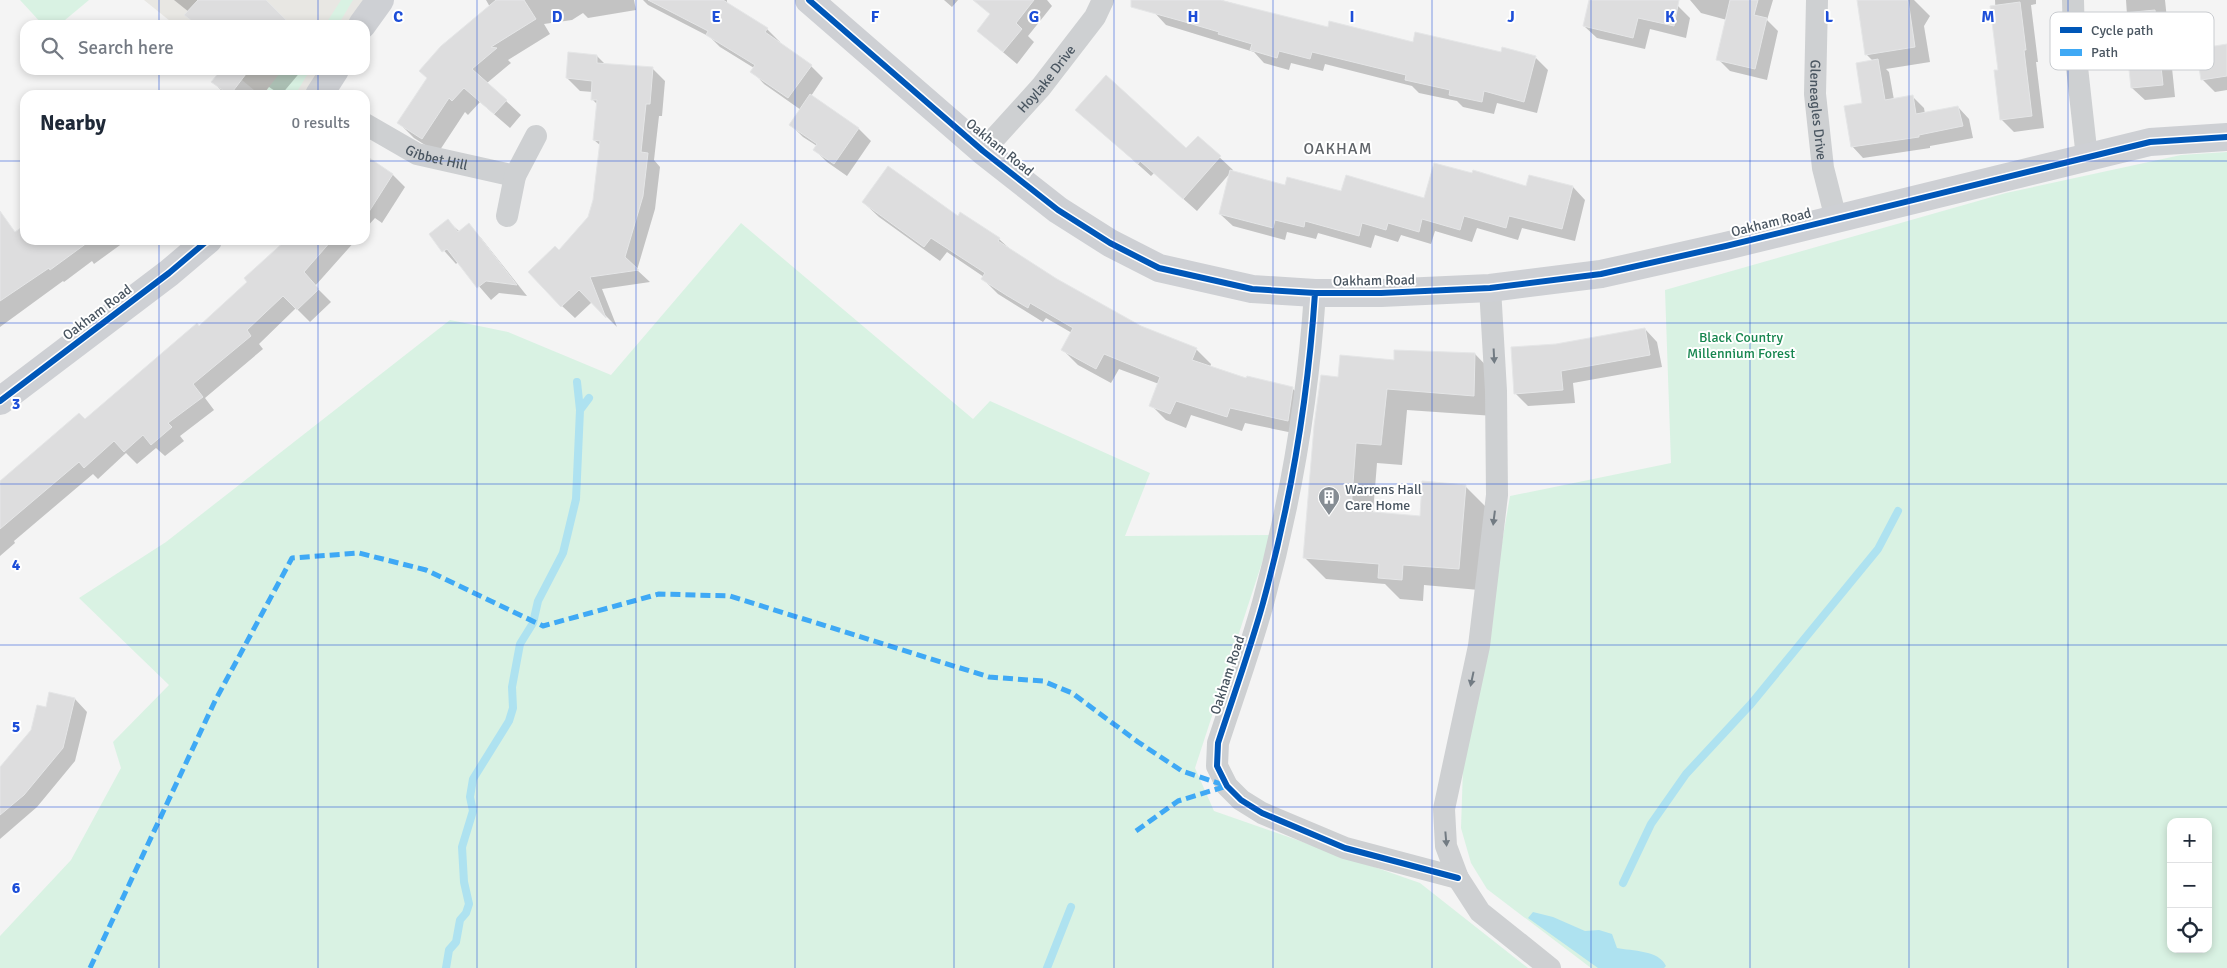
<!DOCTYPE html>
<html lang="en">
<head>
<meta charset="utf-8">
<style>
	:root { --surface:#fff; --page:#f6f6f7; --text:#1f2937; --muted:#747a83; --line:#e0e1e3 }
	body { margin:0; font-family:Signika,sans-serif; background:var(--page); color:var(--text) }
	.controls { position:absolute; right:15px; bottom:15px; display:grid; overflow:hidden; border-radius:10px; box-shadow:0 2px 8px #0003 }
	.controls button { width:45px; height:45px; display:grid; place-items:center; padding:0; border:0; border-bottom:1px solid var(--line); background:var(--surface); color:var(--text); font:25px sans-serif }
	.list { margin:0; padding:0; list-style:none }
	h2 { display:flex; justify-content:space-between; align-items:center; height:65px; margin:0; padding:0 20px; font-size:21px }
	h2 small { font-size:16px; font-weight:400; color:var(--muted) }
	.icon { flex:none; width:28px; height:28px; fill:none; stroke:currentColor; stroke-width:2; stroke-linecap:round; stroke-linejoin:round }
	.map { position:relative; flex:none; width:2227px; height:968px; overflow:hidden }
	.search { position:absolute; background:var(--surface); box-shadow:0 2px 8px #0003; left:20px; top:20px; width:350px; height:55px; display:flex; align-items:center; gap:12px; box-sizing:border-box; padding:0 18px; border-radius:15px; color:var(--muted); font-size:19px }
	.panel { position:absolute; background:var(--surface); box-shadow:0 2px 8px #0003; left:20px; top:90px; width:350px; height:155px; border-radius:15px }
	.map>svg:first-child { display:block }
</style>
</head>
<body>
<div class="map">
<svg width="2227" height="968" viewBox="0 0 2227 968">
	<rect width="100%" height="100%" fill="#f4f4f4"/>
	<path fill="#e8e7e3" d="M 144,0 L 369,0 L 353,25 L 175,25 Z
		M 230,70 L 324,70 L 308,95 L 260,95 Z"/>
	<path fill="#d9f2e3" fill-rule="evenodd" d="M 20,0 L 89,0 L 59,25 L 43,25 Z
		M 341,0 L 353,0 L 338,25 L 325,25 Z
		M 282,70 L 310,70 L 295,95 L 263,95 Z
		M 2227,152 L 2227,968 L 1591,968 L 1487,889 L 1471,863 L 1461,828 L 1463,768 L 1510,496 L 1671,463 L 1665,290 L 2006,193 L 2181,155 ZM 2171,822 L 2208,822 L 2208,949 L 2171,949 Z
		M 741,223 L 973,419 L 990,401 L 1150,473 L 1125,536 L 1271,535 L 1195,768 L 1214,811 L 1420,883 L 1528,968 L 0,968 L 0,936 L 71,860 L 121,768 L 113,742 L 169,685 L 79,598 L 166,542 L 450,320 L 508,332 L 611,375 Z"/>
	<path fill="#aee2f0" d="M 1533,912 L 1553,917 L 1585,931 L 1599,930 L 1612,934 L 1617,948 C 1632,951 1659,950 1666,966 L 1664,968 L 1598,968 L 1528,918 Z"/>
	<path fill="#0003" d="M 174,0 L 265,0 L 290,25 L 196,25 L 186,15 L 189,12 Z
		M 486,0 L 634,0 L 636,10 L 588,18 L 583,13 L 572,20 L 544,24 L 550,34 L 508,60 L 511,63 L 487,83 L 521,115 L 510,128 L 480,102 L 468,115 L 465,112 L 438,153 L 414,138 L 399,123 L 490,7 Z
		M 643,0 L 727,0 L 727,4 L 767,29 L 780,42 L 779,43 L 811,66 L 823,78 L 811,96 L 858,128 L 871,141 L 847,176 L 827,162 L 815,150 L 817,146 L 803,137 L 791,125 L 801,110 L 764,84 L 752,71 L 754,68 L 720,47 L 710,37 L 648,5 Z
		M 944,0 L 958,0 L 952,7 Z
		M 996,0 L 1047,0 L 1052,6 L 1028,36 L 1034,42 L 1017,64 L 978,31 L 992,14 Z
		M 1157,0 L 1221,0 L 1328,29 L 1414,43 L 1535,57 L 1548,70 L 1537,113 L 1497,103 L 1494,114 L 1463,107 L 1457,101 L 1419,93 L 1412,86 L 1325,64 L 1323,71 L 1291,63 L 1289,70 L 1264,63 L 1254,52 L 1166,25 L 1154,12 Z
		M 1590,0 L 1652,0 L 1678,6 L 1690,18 L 1686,38 L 1650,29 L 1645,49 L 1597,38 L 1584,26 Z
		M 1690,0 L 1773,0 L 1767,20 L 1778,31 L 1767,80 L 1730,71 L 1718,59 L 1727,20 L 1701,13 Z
		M 1864,0 L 1914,0 L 1930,16 L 1924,26 L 1930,62 L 1886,69 L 1889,72 L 1894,100 L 1913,97 L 1924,108 L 1925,114 L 1958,107 L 1969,119 L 1973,138 L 1930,146 L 1930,148 L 1863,158 L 1852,146 L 1873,61 L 1866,54 Z
		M 1995,0 L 2036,0 L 2036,4 L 2031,5 L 2038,62 L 2036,62 L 2044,128 L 2014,132 L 2001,119 Z
		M 2126,0 L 2165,0 L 2175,97 L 2145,100 L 2132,88 Z
		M 2227,46 L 2227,90 L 2215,92 L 2202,79 Z
		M 597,56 L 606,65 L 652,68 L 665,81 L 662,116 L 659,116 L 654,160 L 660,167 L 655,209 L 637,270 L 650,282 L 602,289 L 617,327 L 592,302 L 575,318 L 562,306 L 559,252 L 590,218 L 594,200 L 601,146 L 594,140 L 598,105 L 592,99 L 593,92 L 580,91 L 567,78 Z
		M 222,70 L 302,70 L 281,95 L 269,87 L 263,95 L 226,95 L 213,82 Z
		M 1077,110 L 1186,150 L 1198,137 L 1233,170 L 1232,172 L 1285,186 L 1424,199 L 1527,187 L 1573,187 L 1585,200 L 1575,241 L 1522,228 L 1518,240 L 1477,228 L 1472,242 L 1435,231 L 1431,244 L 1401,235 L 1398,242 L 1375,235 L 1371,248 L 1318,233 L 1316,239 L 1287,232 L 1285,240 L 1233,226 L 1220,214 L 1231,172 L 1197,211 L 1154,173 L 1151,176 Z
		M 365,157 L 393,175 L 405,187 L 382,223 L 375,218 L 365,229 Z
		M 863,202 L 958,218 L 999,239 L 1011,250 L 1056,280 L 1140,327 L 1196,349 L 1211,364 L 1210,367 L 1247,379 L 1292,388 L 1307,403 L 1303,435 L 1245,423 L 1242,431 L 1191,415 L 1186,428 L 1166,420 L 1151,405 L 1159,384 L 1119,369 L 1111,383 L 1078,365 L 1063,350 L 1072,333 L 1046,318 L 1043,322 L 998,294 L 983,279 L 984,277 L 947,252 L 940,261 L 879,217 Z
		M 448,221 L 460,232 L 469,225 L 481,238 L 527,296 L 499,293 L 491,300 L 458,262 L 456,264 L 430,235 Z
		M 25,226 L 25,240 L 127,240 L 94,264 L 92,261 L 64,282 L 63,281 L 0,327 L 0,237 L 16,233 Z
		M 290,240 L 356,240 L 315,286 L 331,302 L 310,322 L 296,308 L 259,344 L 263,349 L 205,398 L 214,410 L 180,436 L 184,441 L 165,456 L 156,448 L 137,464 L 126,453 L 98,479 L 93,474 L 14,541 L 15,543 L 0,556 L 0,482 L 85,420 L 199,327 L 249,282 Z
		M 1645,329 L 1657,342 L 1662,367 L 1573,383 L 1575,403 L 1528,406 L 1515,393 L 1556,345 Z
		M 1475,354 L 1496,376 L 1494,416 L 1407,410 L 1402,465 L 1377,463 L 1373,513 L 1421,517 L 1465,486 L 1486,507 L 1479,590 L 1424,585 L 1423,601 L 1400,599 L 1385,584 L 1326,579 L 1305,558 L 1339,378 L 1395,362 Z
		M 75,699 L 87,712 L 75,761 L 37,807 L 0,839 L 0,769 L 32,731 L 46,708 Z"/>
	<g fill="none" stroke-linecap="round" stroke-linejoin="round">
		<path stroke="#aee2f0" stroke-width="8" d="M 577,382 L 580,410
			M 1623,883 L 1651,824 L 1686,774 L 1751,704 L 1878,549 L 1898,511
			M 446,968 L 449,950 L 456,942 L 460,920 L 466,913 L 469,904 L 464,882 L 462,847 L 473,811 L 470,797 L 473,779 L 509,721 L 513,708 L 512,687 L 520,644 L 533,623 L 538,601 L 563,553 L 576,499 L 580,410 L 589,398
			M 1047,968 L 1071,907"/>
	</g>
	<path fill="#ddddde" stroke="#e5e6e7" d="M 198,0 L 266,0 L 291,25 L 197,25 L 184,15 Z
		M 496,0 L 524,0 L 536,19 L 491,47 L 497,48 L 472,69 L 507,100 L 494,114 L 464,88 L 452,101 L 449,98 L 422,139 L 397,123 L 427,78 L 419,71 L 441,46 Z
		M 648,0 L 723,0 L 768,28 L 765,32 L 812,65 L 788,98 L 750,72 L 755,65 L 706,35 L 708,31 Z
		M 973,0 L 1034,0 L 1016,23 L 1022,29 L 1003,52 L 977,31 L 990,14 Z
		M 1131,0 L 1220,0 L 1328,27 L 1329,21 L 1413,42 L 1415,32 L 1501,52 L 1502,47 L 1536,56 L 1524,102 L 1484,91 L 1482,102 L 1449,95 L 1450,90 L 1405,80 L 1406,75 L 1312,52 L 1310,59 L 1279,51 L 1277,58 L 1250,50 L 1252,44 L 1218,34 L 1219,32 L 1185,22 L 1131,7 Z
		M 1589,0 L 1679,0 L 1674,26 L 1638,18 L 1633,38 L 1583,26 Z
		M 1730,0 L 1758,0 L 1754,15 L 1767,18 L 1755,69 L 1716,60 Z
		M 1857,0 L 1908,0 L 1915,47 L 1865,55 Z
		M 2020,2 L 2026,50 L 2024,50 L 2032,116 L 2000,120 L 1994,70 L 1998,70 L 1990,6 Z
		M 2155,10 L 2163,85 L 2131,88 L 2123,13 Z
		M 2227,44 L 2227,76 L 2201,80 L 2196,49 Z
		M 568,52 L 597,55 L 597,63 L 653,67 L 650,104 L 646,104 L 641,152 L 648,153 L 643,196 L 625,257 L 639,270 L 590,277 L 606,318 L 579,290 L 561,307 L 528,272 L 555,246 L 559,250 L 588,217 L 593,200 L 600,141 L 593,140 L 597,100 L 591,100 L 592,81 L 566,78 Z
		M 1878,59 L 1885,100 L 1913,95 L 1916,114 L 1958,106 L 1963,126 L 1919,135 L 1919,137 L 1851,147 L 1844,106 L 1862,103 L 1856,63 Z
		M 221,70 L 249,70 L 230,95 L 211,82 Z
		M 1106,75 L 1186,148 L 1198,136 L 1221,156 L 1183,199 L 1140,161 L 1138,164 L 1075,110 Z
		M 810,94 L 859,128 L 834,164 L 813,150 L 817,144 L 789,125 Z
		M 365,155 L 393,174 L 365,218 Z
		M 1434,163 L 1472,173 L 1473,170 L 1526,186 L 1529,175 L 1573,186 L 1562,229 L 1509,216 L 1506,228 L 1464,216 L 1460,230 L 1422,219 L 1419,232 L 1388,223 L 1386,230 L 1362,223 L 1359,236 L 1305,221 L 1304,227 L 1275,220 L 1273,228 L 1219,214 L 1230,170 L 1285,185 L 1287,177 L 1341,191 L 1346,175 L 1424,198 Z
		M 888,166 L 958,216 L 960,212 L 1000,238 L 998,241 L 1057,279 L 1141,326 L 1197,348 L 1192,360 L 1246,378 L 1247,376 L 1293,387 L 1288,421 L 1230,408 L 1227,417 L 1176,401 L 1170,414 L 1149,406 L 1160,377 L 1104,354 L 1096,369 L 1061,350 L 1073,328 L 1030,303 L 1028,308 L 1006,295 L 981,279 L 985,273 L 931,238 L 924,247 L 862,202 Z
		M 0,211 L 15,232 L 25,225 L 25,240 L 91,240 L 50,270 L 49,268 L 0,301 Z
		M 448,219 L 458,232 L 469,223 L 517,285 L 486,281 L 477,288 L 447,249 L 442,252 L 429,234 Z
		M 286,240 L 332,240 L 304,272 L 319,289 L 297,310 L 283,296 L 247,330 L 251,336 L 193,384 L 203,397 L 168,423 L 172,427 L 151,445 L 143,435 L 124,452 L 114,441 L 84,468 L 79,462 L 0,529 L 0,481 L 79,413 L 85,419 L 197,323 L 199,326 L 247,282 L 244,278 Z
		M 1645,328 L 1650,355 L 1561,371 L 1563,390 L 1514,394 L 1511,347 L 1556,344 Z
		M 1394,350 L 1475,353 L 1474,396 L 1387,389 L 1381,445 L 1356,443 L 1351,510 L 1420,516 L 1422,481 L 1466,485 L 1459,569 L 1403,565 L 1402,580 L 1378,578 L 1379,564 L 1303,558 L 1314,426 L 1321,375 L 1338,377 L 1340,355 L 1394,360 Z
		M 49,692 L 75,698 L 63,748 L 24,795 L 0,815 L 0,767 L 31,730 L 37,705 L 46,707 Z"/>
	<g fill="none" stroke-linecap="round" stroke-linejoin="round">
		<g stroke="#ced0d2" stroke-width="22">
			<path id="s1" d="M 1817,0 L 1815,94 L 1823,168 L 1836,219"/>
			<path d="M 2073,0 L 2074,40 L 2087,158"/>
			<path id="s2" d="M 365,124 L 417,154 L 515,176"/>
			<path id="s3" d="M 983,151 L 1041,87 L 1095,17 L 1103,0"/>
			<path d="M 507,216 L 515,176 L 536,136"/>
			<path d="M 1490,288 L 1496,391 L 1497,495 L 1479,646 L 1444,809 L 1446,846 L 1458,878 L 1480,912 L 1550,968"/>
			<path d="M 1315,293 C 1308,398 1291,501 1263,603 C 1250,650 1233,697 1218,743 L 1217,766 L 1227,786 L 1241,800 L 1262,813 L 1345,848 L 1458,878"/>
		</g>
		<path stroke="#ced0d4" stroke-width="28" d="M 809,0 L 983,151 L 1058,210 L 1110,243 L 1159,268 L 1252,289 L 1315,293 L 1381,293 L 1490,288 L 1601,274 L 1726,246 L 2150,142 L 2227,137
			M 362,25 L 380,0
			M 319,95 L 335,70
			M 0,401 L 169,273 L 208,240"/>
		<path stroke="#3fa9f5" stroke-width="5" stroke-dasharray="10 5" stroke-linecap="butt" d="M 1136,831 L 1178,801 L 1227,786
			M 90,968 L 215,701 L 292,558 L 359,553 L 426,570 L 543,626 L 659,594 L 730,596 L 989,677 L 1043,681 L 1072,693 L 1138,742 L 1182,771 L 1227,786"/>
		<g stroke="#fff" stroke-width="9">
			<path id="cycleway" d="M 809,0 L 983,151 L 1058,210 L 1110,243 L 1159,268 L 1252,289 L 1315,293 L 1381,293 L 1490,288 L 1601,274 L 1726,246 L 2150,142 L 2227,137
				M 1315,293 C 1308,398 1291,501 1263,603 C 1250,650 1233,697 1218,743 L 1217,766 L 1227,786 L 1241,800 L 1262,813 L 1345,848 L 1458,878
				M 0,401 L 169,273 L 208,240"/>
		</g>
		<use href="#cycleway" stroke="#0057b8" stroke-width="6"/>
	</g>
	<defs><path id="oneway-solid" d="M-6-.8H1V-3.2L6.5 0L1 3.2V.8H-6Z" transform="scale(1.25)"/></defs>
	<g fill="#727b83">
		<use href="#oneway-solid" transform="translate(1494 356) rotate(87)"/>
		<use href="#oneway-solid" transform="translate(1494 518) rotate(97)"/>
		<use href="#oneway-solid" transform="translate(1472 679) rotate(102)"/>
		<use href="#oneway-solid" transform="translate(1446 839) rotate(85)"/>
	</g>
	<path fill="none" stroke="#1d4ed8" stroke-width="1" stroke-opacity="0.55" d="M 159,0 L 159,25M 318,0 L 318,25M 477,0 L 477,968M 636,0 L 636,968M 795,0 L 795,968M 954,0 L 954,968M 1114,0 L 1114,968M 1273,0 L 1273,968M 1432,0 L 1432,968M 1591,0 L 1591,968M 1750,0 L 1750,968M 1909,0 L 1909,968M 2068,0 L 2068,968M 159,70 L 159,95M 318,70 L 318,95M 0,161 L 25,161M 365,161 L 2227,161M 159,240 L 159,968M 318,240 L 318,968M 0,323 L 2227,323M 0,484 L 2227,484M 0,645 L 2227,645M 0,807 L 2227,807"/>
	<defs>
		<g id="building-pin" transform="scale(1.125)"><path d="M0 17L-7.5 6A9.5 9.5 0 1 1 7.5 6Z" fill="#868d94" stroke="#fff"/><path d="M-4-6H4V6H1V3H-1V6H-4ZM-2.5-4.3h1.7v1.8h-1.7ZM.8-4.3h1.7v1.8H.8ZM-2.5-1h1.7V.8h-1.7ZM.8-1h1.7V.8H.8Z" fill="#fff"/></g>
	</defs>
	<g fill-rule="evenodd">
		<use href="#building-pin" x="1329" y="497"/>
	</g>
	<g text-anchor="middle" stroke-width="4" stroke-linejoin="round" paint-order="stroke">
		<g font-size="14" fill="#4a5661" stroke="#fff">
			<text dy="5" stroke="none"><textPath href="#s3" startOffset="96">Hoylake Drive</textPath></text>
			<text dy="5" stroke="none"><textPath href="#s1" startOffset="110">Gleneagles Drive</textPath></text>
			<text transform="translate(1000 147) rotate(39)" y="5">Oakham Road</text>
			<text dy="5" stroke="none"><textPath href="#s2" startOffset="80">Gibbet Hill</textPath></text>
			<text transform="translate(1771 222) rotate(-14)" y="5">Oakham Road</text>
			<text transform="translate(1374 280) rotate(-1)" y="5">Oakham Road</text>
			<text transform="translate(97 312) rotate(-37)" y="5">Oakham Road</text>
			<text transform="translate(1227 675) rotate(-72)" y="5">Oakham Road</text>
		</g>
		<g font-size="14" fill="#17864f" stroke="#fff">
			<text x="1741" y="342">Black Country<tspan x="1741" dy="16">Millennium Forest</tspan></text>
		</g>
		<g font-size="14" fill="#4a5661" stroke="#fff" text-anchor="start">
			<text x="1345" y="494">Warrens Hall<tspan x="1345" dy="16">Care Home</tspan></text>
		</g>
		<g font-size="16" letter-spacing="1" fill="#5f6368" stroke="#fff">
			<text x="1338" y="154">OAKHAM</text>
		</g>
	</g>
	<rect x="2050" y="12" width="164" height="58" rx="8" fill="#fff" stroke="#c9ccd0" stroke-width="1"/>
	<rect x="2060" y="27" width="22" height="6" fill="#0057b8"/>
	<rect x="2060" y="49" width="22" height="7" fill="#3fa9f5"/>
	<g font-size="14" fill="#4a5661">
		<text x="2091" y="35">Cycle path</text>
		<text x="2091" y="57">Path</text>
	</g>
	<g font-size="16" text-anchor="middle" font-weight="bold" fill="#1d4ed8" stroke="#fff" stroke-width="4" stroke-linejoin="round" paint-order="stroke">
		<text x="398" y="22">C</text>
		<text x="557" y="22">D</text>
		<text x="716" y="22">E</text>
		<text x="875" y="22">F</text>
		<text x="1034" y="22">G</text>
		<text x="1193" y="22">H</text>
		<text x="1352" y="22">I</text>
		<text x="1511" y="22">J</text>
		<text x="1670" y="22">K</text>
		<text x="1829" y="22">L</text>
		<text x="1988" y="22">M</text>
		<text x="16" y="409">3</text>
		<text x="16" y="570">4</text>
		<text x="16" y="732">5</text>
		<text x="16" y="893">6</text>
	</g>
</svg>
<div class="controls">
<button>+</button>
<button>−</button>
<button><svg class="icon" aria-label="locate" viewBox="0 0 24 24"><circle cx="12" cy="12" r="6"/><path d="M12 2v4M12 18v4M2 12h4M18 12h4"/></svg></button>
</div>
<div class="search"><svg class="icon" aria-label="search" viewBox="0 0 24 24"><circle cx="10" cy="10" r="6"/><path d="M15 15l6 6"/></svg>Search here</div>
<section class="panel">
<h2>Nearby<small>0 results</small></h2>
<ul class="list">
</ul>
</section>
</div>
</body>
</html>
